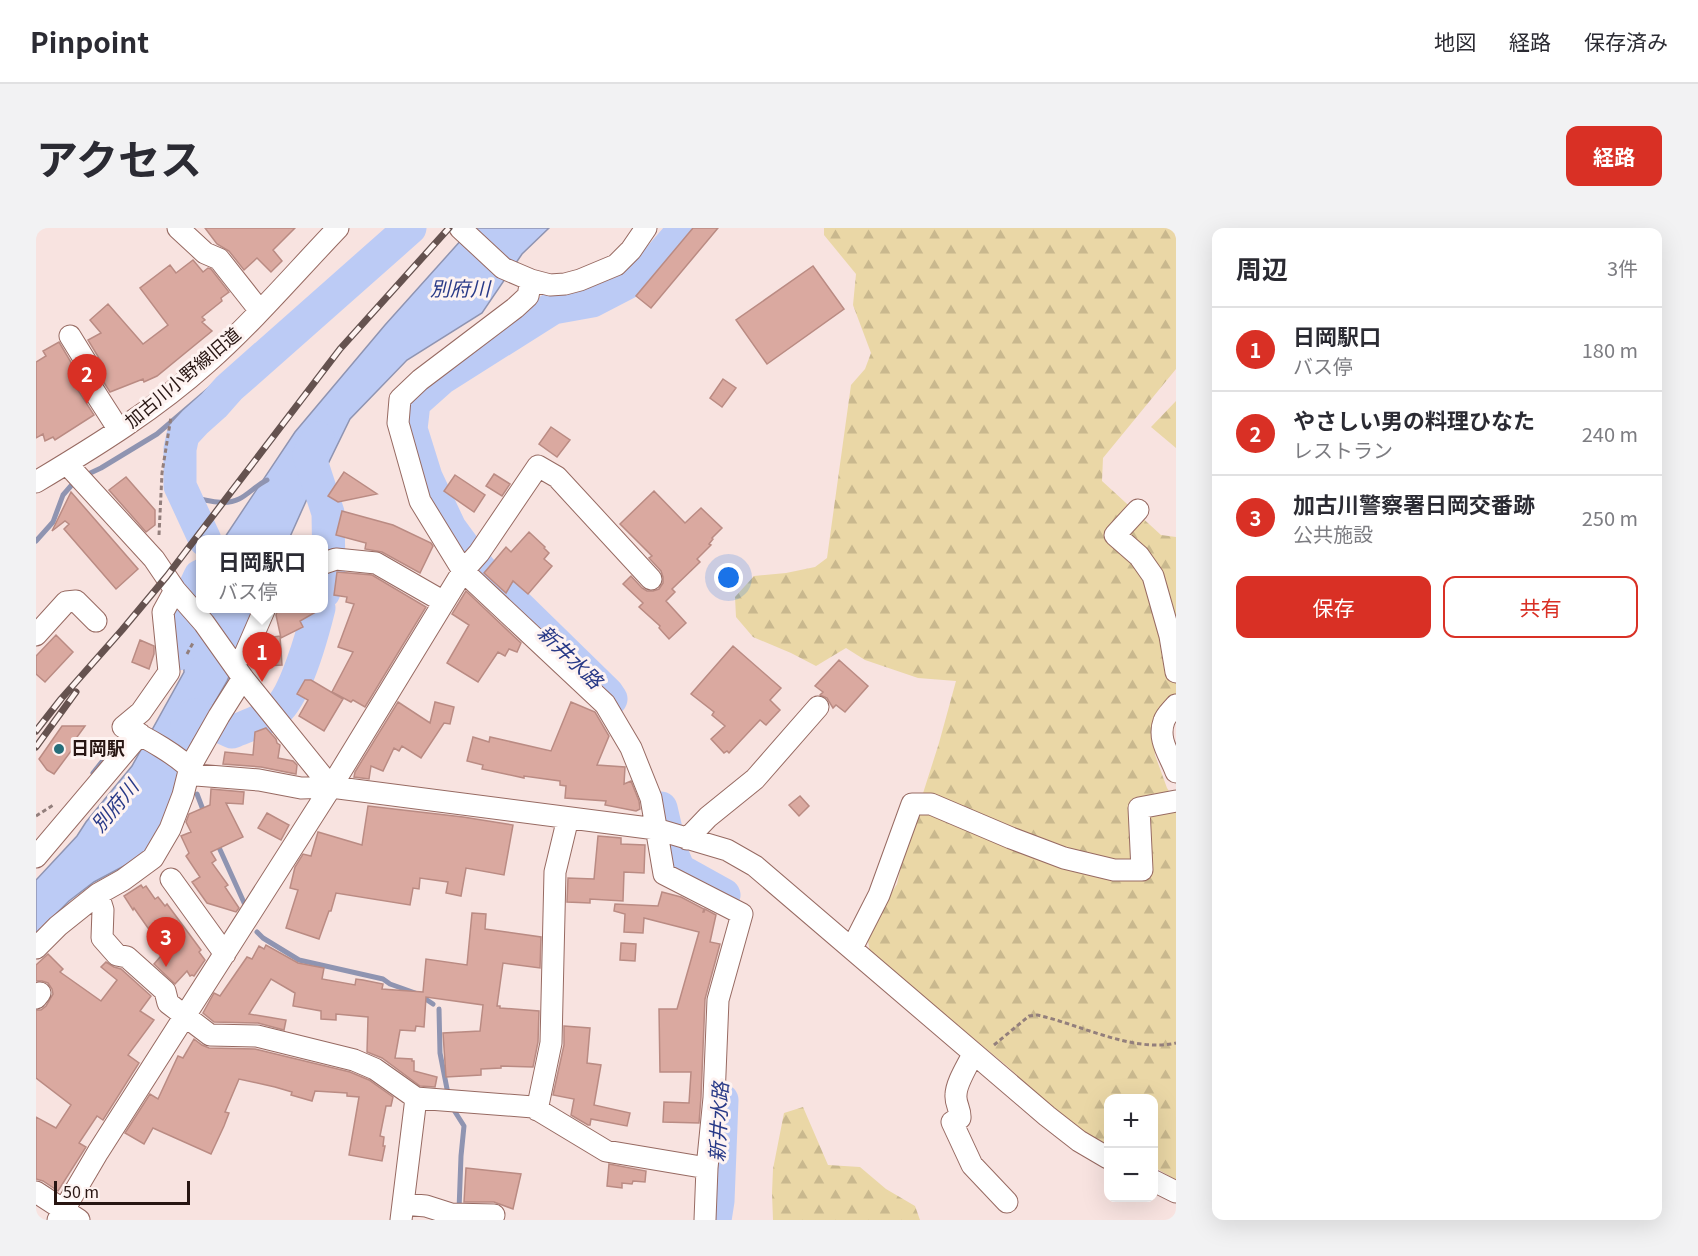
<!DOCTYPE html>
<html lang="ja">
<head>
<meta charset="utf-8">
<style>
	:root { --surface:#fff; --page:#f2f2f3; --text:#2b2b33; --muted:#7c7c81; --line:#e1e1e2; --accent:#d93025 }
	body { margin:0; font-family:Georgia,"Noto Sans JP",serif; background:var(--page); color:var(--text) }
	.controls { position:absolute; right:18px; bottom:18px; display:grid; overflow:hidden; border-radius:12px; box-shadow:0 6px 24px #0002 }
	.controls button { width:54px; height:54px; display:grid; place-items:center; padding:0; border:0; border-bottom:2px solid var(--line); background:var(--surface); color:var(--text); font:30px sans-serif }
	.scale { position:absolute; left:18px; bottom:15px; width:136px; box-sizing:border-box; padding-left:6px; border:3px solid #271512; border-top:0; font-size:16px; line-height:21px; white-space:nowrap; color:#271512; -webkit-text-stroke:4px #fef3f1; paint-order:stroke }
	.you { position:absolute; left:693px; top:350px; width:21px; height:21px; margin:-15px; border:4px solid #fff; border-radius:50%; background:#1a73e8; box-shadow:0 0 0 9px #1a73e833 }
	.badge { display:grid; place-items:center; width:39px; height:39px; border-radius:50%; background:var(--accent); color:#fff; font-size:20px; font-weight:700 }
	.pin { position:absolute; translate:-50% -50px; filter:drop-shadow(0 2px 3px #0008) }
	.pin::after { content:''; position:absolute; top:32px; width:21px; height:18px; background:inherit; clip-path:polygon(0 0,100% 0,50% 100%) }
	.popup { position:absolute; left:160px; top:307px; width:132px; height:78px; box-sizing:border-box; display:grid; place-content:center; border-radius:12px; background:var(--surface); filter:drop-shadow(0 2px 4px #0005); font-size:20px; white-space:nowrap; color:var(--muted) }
	.popup b { font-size:22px; color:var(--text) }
	.popup::after { content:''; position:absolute; left:50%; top:100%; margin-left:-12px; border:12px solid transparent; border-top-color:var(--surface) }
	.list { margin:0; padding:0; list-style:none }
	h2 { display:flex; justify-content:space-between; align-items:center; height:78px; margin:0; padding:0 24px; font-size:26px }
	h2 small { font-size:20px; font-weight:400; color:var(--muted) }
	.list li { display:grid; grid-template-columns:39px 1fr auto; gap:18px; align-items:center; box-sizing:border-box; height:84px; padding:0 24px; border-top:2px solid var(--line) }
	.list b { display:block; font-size:22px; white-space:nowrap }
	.list p { margin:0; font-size:20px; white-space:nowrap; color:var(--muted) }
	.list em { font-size:20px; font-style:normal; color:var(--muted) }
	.actions { display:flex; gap:12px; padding:18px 24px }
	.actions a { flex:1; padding:14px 0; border:2px solid var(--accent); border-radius:12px; text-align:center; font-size:21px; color:var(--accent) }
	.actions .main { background:var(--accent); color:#fff }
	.map { position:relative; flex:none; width:1140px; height:992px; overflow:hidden; border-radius:12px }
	header { display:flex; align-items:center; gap:36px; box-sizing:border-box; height:84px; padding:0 30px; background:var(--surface); border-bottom:2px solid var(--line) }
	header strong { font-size:28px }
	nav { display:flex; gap:33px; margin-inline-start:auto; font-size:21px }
	.intro { display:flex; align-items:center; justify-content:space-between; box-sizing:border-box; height:144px; padding:0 36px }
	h1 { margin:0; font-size:42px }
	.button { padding:15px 27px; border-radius:12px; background:var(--accent); color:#fff; font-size:21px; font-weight:700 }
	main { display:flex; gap:36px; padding:0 36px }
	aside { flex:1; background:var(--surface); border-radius:12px; box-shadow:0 6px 24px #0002 }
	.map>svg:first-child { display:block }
</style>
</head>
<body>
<header>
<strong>Pinpoint</strong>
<nav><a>地図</a><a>経路</a><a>保存済み</a></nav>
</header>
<div class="intro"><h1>アクセス</h1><a class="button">経路</a></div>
<main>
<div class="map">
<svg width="1140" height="992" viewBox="0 0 1140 992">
	<defs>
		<pattern id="forest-firs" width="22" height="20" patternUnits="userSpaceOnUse" patternTransform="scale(1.5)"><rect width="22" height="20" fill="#ead7a6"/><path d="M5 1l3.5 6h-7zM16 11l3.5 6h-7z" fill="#c9b88e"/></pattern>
	</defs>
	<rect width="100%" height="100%" fill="#f8e3e0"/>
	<path fill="url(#forest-firs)" d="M 788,0 L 1140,0 L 1140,141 L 1067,230 L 1066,253 L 1125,307 L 1140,309 L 1140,468 L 1117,502 L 1119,527 L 1131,560 L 1140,574 L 1140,952 L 1118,939 L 1118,870 L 1072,870 L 1072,917 L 1034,897 L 972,839 L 834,724 L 830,702 L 842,686 L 861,656 L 868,625 L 903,515 L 920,453 L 882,450 L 829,432 L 810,420 L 780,438 L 755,425 L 717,409 L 700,389 L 699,369 L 718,348 L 750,345 L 779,339 L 791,330 L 815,157 L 829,141 L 835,125 L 817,77 L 820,46 L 788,7 Z
		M 1140,173 L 1140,220 L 1115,199 Z
		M 767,879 L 792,937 L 824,939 L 850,961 L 879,978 L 884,992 L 737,992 L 736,965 L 737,941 L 748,885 Z"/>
	<path fill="#bccbf5" stroke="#8f94b1" stroke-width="1.5" d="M 436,0 L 513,0 L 486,26 L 446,85 L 371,132 L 314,191 L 290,240 L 275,262 L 253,311 L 187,312 L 259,204 L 349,97 Z
		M 164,357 L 164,380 L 223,381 L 191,453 L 157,512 L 130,594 L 115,617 L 103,630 L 58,654 L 33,673 L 0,706 L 0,652 L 41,608 L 50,594 L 96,538 L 148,444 L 145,398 Z"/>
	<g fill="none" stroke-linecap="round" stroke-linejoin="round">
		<path stroke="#8f94b1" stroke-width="5" d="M 135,219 L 134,253 L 136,264 L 151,297
			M 48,248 L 65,240 L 121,206 L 239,105 L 357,0
			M 135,258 C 151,269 186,280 203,271 C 213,266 219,258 231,252
			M 156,294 L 140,262 L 140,226 L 142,209 L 145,202 L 174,175 L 192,154 L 367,0
			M 0,313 L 17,294 L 27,267 L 40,252
			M 164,320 L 164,322
			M 151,355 L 164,329
			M 57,545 L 84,511
			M 161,566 L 169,587
			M 181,615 L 210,679
			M 221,704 L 227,710 L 263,732 L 347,751 L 354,756 L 382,766 L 397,776
			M 403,781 L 404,825 L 412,866
			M 416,879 L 428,898 L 425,928 L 423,982"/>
		<path stroke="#bccbf5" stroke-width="33" d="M 282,210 L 273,227 L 292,285 L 293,343 L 288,364
			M 169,312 L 144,258 L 144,221 L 147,207 L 159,194 L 178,177 L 193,160 L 374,0
			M 142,426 L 143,393 L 164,348
			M 575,471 L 571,465 L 444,341 L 414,300 L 390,249 L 375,201 L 378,175 L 406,150 L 517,80 L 556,73 L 610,45 L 649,0
			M 151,495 L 159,487 L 196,504 C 210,498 227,493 239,484 C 259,471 277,404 283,380
			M 625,580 L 635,623 L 643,642 L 688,667
			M 679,992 L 682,973 L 686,872"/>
	</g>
	<path fill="#daa9a0" stroke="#ba8b83" stroke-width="1.5" d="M 169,0 L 259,0 L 237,22 L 246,33 L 235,44 L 221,30 L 208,42 L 193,23 L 181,16 Z
		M 657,0 L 682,0 L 615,80 L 600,68 Z
		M 157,32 L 167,44 L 172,40 L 175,41 L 193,64 L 185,70 L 186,73 L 166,89 L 169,92 L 166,94 L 176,103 L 121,148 L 108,154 L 107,151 L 74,164 L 65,150 L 68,142 L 66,135 L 52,112 L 65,105 L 54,92 L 72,76 L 107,116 L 132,97 L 104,60 L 134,37 L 140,45 Z
		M 777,38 L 808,81 L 731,136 L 700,92 Z
		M 23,114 L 39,141 L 36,149 L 38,156 L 58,187 L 19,212 L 17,209 L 9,213 L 7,206 L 0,210 L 0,134 L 10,128 L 7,123 Z
		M 687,151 L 700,160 L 686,179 L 674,170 Z
		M 515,199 L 534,212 L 521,229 L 503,216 Z
		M 308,244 L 341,266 L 302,274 L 292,268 Z
		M 458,246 L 474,256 L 466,268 L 450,258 Z
		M 419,247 L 449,267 L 438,284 L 408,263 Z
		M 90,249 L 119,282 L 119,297 L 110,304 L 73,262 Z
		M 618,263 L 649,295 L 665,280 L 686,300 L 676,310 L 677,311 L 673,316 L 675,317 L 661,331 L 664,334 L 636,361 L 639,364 L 630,373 L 650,395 L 633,411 L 623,400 L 624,398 L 603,379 L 607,375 L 587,356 L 595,348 L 606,360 L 611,363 L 617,363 L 623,361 L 627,355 L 627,349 L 625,343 L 613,330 L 616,328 L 584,296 Z
		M 35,264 L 102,341 L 80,361 L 28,301 L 33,296 L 29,293 L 16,303 Z
		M 306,283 L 357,297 L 395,315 L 397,318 L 384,345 L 346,324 L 329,321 L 330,315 L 300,307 Z
		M 493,304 L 509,319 L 508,320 L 513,325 L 508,331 L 516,338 L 492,366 L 477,353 L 470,365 L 448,345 L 470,319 L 475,324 Z
		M 301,344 L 336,347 L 390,379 L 329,479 L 317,472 L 315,474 L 296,464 L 317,424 L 302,419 L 318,376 L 310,374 L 311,369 L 298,367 Z
		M 430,363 L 485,415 L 481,424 L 473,421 L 469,428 L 462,424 L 442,454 L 411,435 L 433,397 L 416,386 Z
		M 242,381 L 285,381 L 264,393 L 267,399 L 245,410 L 240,387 Z
		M 20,407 L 37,424 L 9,454 L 0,446 L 0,428 Z
		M 244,408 L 246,437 L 230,438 L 228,415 L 230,410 Z
		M 104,412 L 118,418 L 118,426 L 113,441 L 96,434 Z
		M 697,418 L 745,460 L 734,472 L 744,482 L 730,497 L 724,492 L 693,525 L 691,523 L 688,525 L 675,511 L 689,498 L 676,487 L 678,484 L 655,466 Z
		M 803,432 L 832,458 L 809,484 L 800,477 L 797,480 L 791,470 L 784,467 L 787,464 L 779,458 Z
		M 269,452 L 275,452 L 307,471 L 288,503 L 263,488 L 272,472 L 261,466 Z
		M 362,474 L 394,495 L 399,474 L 418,479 L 414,496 L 408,495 L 385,530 L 366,518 L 363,523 L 358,520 L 347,543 L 335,538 L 333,551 L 318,549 L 319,544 Z
		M 535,474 L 559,484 L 573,508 L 561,537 L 589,539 L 588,556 L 595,553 L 603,573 L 604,581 L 600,583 L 569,577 L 570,573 L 529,570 L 530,558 L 524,557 L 524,553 L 488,548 L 488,550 L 446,541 L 447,537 L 431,533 L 437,509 L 453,514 L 454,509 L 515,523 Z
		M 26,498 L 49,498 L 41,509 L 44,511 L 18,546 L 11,542 L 3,531 Z
		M 230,500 L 240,511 L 241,515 L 244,517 L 242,530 L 257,533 L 261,537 L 260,546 L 225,539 L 187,536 L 189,524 L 217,527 L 219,504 Z
		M 175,561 L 208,564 L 207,576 L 190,575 L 207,609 L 175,624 L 180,632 L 176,635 L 192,657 L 189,659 L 203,680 L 200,684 L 171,675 L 156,654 L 164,649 L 150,628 L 153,625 L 145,608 L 155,604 L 150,594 L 153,586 L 174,577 Z
		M 764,568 L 773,578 L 763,588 L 753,577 Z
		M 332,578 L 427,589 L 477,597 L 468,647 L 430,640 L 425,668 L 410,665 L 412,654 L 384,650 L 383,661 L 377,660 L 374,677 L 300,665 L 295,683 L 293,683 L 283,711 L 250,700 L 262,662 L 254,660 L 259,639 L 267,626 L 275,628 L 282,604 L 326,617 Z
		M 231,585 L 253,597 L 245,612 L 222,600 Z
		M 562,608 L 585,610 L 585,616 L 609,617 L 608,645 L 588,644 L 587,673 L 554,671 L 554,675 L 531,674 L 532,650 L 558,651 Z
		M 105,657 L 107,660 L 110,658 L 119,671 L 122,669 L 129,678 L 131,676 L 165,722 L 163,724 L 169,732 L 158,748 L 156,747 L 154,748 L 151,743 L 139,756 L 118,736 L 131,721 L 114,699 L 112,700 L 98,680 L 97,682 L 88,668 Z
		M 626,664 L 645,669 L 668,681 L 667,684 L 668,684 L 669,681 L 680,687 L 674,714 L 684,716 L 669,771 L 665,869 L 663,895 L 627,894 L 628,874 L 653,875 L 655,844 L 624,844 L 623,781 L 641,781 L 663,704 L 608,690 L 607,705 L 588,704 L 589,686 L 578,683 L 579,676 L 622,678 Z
		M 436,685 L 450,686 L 449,701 L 505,709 L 504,740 L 467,735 L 461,778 L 464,778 L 464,780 L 503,783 L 502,814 L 497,839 L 465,838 L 465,840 L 445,841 L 445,847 L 410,849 L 407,805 L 444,803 L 447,777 L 390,769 L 388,799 L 380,798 L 379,803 L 364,802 L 359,830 L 376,831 L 376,833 L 378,833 L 378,843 L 401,849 L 399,859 L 384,858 L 346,830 L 331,824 L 332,789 L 300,786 L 300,792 L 285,791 L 285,783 L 257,778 L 259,765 L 235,751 L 213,786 L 250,792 L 248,802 L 222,795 L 178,794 L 167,785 L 178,765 L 184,768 L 211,729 L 216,731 L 223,718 L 228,721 L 230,717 L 262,735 L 288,740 L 286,751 L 319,757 L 320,751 L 327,752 L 347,756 L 346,761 L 387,764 L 390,731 L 431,737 Z
		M 585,715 L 600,716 L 599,733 L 584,732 Z
		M 12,726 L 27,741 L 24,744 L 65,773 L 81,752 L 65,739 L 70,734 L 78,739 L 85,741 L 115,768 L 104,783 L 118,792 L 92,827 L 103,835 L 67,892 L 61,888 L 43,915 L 50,919 L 22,963 L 7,953 L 0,951 L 0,889 L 20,900 L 35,877 L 0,850 L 0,782 L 5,782 L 10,778 L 17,766 L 16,761 L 12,755 L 6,753 L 0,753 L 0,737 Z
		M 528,798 L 554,800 L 551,835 L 565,837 L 558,877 L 594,885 L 591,898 L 555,891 L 554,897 L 552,897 L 535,887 L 538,871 L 517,867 L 528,817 Z
		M 158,811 L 166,817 L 173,820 L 219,821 L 314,844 L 333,852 L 357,869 L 355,878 L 350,878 L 344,908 L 348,909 L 347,918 L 349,918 L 346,933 L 313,927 L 323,869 L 311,868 L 311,865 L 279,863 L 276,873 L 255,867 L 256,864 L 239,859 L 203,851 L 189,884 L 193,885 L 188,898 L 175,926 L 117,900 L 108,916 L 89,905 L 114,866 L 122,871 L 142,828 L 147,830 Z
		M 573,936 L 610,943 L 609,954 L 597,953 L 596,956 L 586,955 L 586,960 L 571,958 Z
		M 430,940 L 485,946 L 477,981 L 458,974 L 428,974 Z"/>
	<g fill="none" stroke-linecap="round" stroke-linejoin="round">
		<g stroke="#976a62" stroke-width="23">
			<path id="minor" d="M 142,0 L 169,25 L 183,31 L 224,83
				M 424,0 L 467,40 L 495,52 L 514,57 L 529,56 L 544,52 L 580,37 L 595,22 L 610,0
				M 495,52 L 492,68 L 479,80 L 384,152 L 364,171 L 362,195 L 384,273 L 427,343 L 569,476 L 595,520 L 615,570 L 628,646 L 706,686 L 682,772 L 678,870 L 671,940 L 669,992
				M 34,108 L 55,142 L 49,149 L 83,202
				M 31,236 L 118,331 L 139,362 L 168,395 L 207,450 L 295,559
				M 0,254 C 60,218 120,181 172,134 C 218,93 259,45 302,0
				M 1102,282 L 1079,307 L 1103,328 L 1117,348 L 1134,408 L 1140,444
				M 288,335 L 300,331 L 340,335 L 408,374
				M 139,362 L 127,384 L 133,444 L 105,484 L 87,499 C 108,508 146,529 160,547 L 223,552 L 265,560 L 295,559 L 620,601 L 691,622 L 719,638 L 1011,888 L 1043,913 L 1072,930
				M 0,407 L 30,374 L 40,373 L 60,393
				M 209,426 L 229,380
				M 1140,477 C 1136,482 1130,487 1128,493 C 1121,512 1134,527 1140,544
				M 651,611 L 672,589 L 719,551 L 782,479
				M 0,629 L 104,506
				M 135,651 L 189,726
				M 62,666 L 67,682 L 66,710 L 81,727 L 91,729 L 129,763 L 132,775 L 174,807 L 221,808 L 318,832 L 339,841 L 380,870 L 497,879 L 570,923 L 671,940
				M 0,720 L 22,698 L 62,666 L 87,652 L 117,630 L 134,601 L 147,567 L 154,539 L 183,488 L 207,450
				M 816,720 L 843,667 L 876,576 L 895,576 L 975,610 L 1028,630 L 1078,642 L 1106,642 L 1103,580 L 1140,573
				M 0,770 L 4,765
				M 937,826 C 932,837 920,855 920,867 C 919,876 925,882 924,890 L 916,894 L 936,937 L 971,974
				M 501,882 L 515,815 L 519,644 L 532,590
				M 1118,953 L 1140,964
				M 0,964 L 43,992
				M 367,976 L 390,978 L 415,986 L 458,987
				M 22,992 L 62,924 L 295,559 L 427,343 L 443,325 L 502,238 L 521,249 L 615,351
				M 365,992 L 380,870"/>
		</g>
		<path stroke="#937f7c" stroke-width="3" stroke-dasharray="4.5 3" stroke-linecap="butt" d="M 123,307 L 126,245 L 135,189
			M 151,426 L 158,413
			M 0,588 L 19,576
			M 958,817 L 993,788 L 1001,787 C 1043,796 1097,825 1140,815"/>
		<use href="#minor" stroke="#fff" stroke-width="21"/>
		<g stroke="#65524f" stroke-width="7">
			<path id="rail" d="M 0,503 L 25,471 L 86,402 L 131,348 L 304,121 L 413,0
				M 0,519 L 40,464"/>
		</g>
		<use href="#rail" stroke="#fef3f1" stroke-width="4.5" stroke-dasharray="14" stroke-linecap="butt"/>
	</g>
	<circle fill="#266e7a" stroke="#fef3f1" stroke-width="2" cx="23" cy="521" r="6"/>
	<g text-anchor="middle" stroke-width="6" stroke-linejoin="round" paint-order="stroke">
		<g font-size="18" fill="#271512" stroke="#fef3f1">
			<text transform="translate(147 150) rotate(-40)" y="6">加古川小野線旧道</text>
		</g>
		<g font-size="18" font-weight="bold" fill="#271512" stroke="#fef3f1" text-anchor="start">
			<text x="35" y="527">日岡駅</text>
		</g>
		<g font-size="20" font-style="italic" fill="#283987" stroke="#fef3f1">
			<text x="424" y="68">別府川</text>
			<text transform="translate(534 429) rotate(44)" y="7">新井水路</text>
			<text transform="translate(79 578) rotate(-50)" y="7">別府川</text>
			<text transform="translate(683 894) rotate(-87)" y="7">新井水路</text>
		</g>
	</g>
</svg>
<div class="controls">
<button>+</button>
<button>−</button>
</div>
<div class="scale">50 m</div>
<div class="you"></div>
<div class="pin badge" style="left:226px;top:454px">1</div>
<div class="popup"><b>日岡駅口</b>バス停</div>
<div class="pin badge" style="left:51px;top:176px">2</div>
<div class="pin badge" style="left:130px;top:739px">3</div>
</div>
<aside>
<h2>周辺<small>3件</small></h2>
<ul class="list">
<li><span class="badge">1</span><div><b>日岡駅口</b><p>バス停</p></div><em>180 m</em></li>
<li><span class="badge">2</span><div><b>やさしい男の料理ひなた</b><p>レストラン</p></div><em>240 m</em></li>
<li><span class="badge">3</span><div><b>加古川警察署日岡交番跡</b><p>公共施設</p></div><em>250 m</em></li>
</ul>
<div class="actions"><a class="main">保存</a><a>共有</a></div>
</aside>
</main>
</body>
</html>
